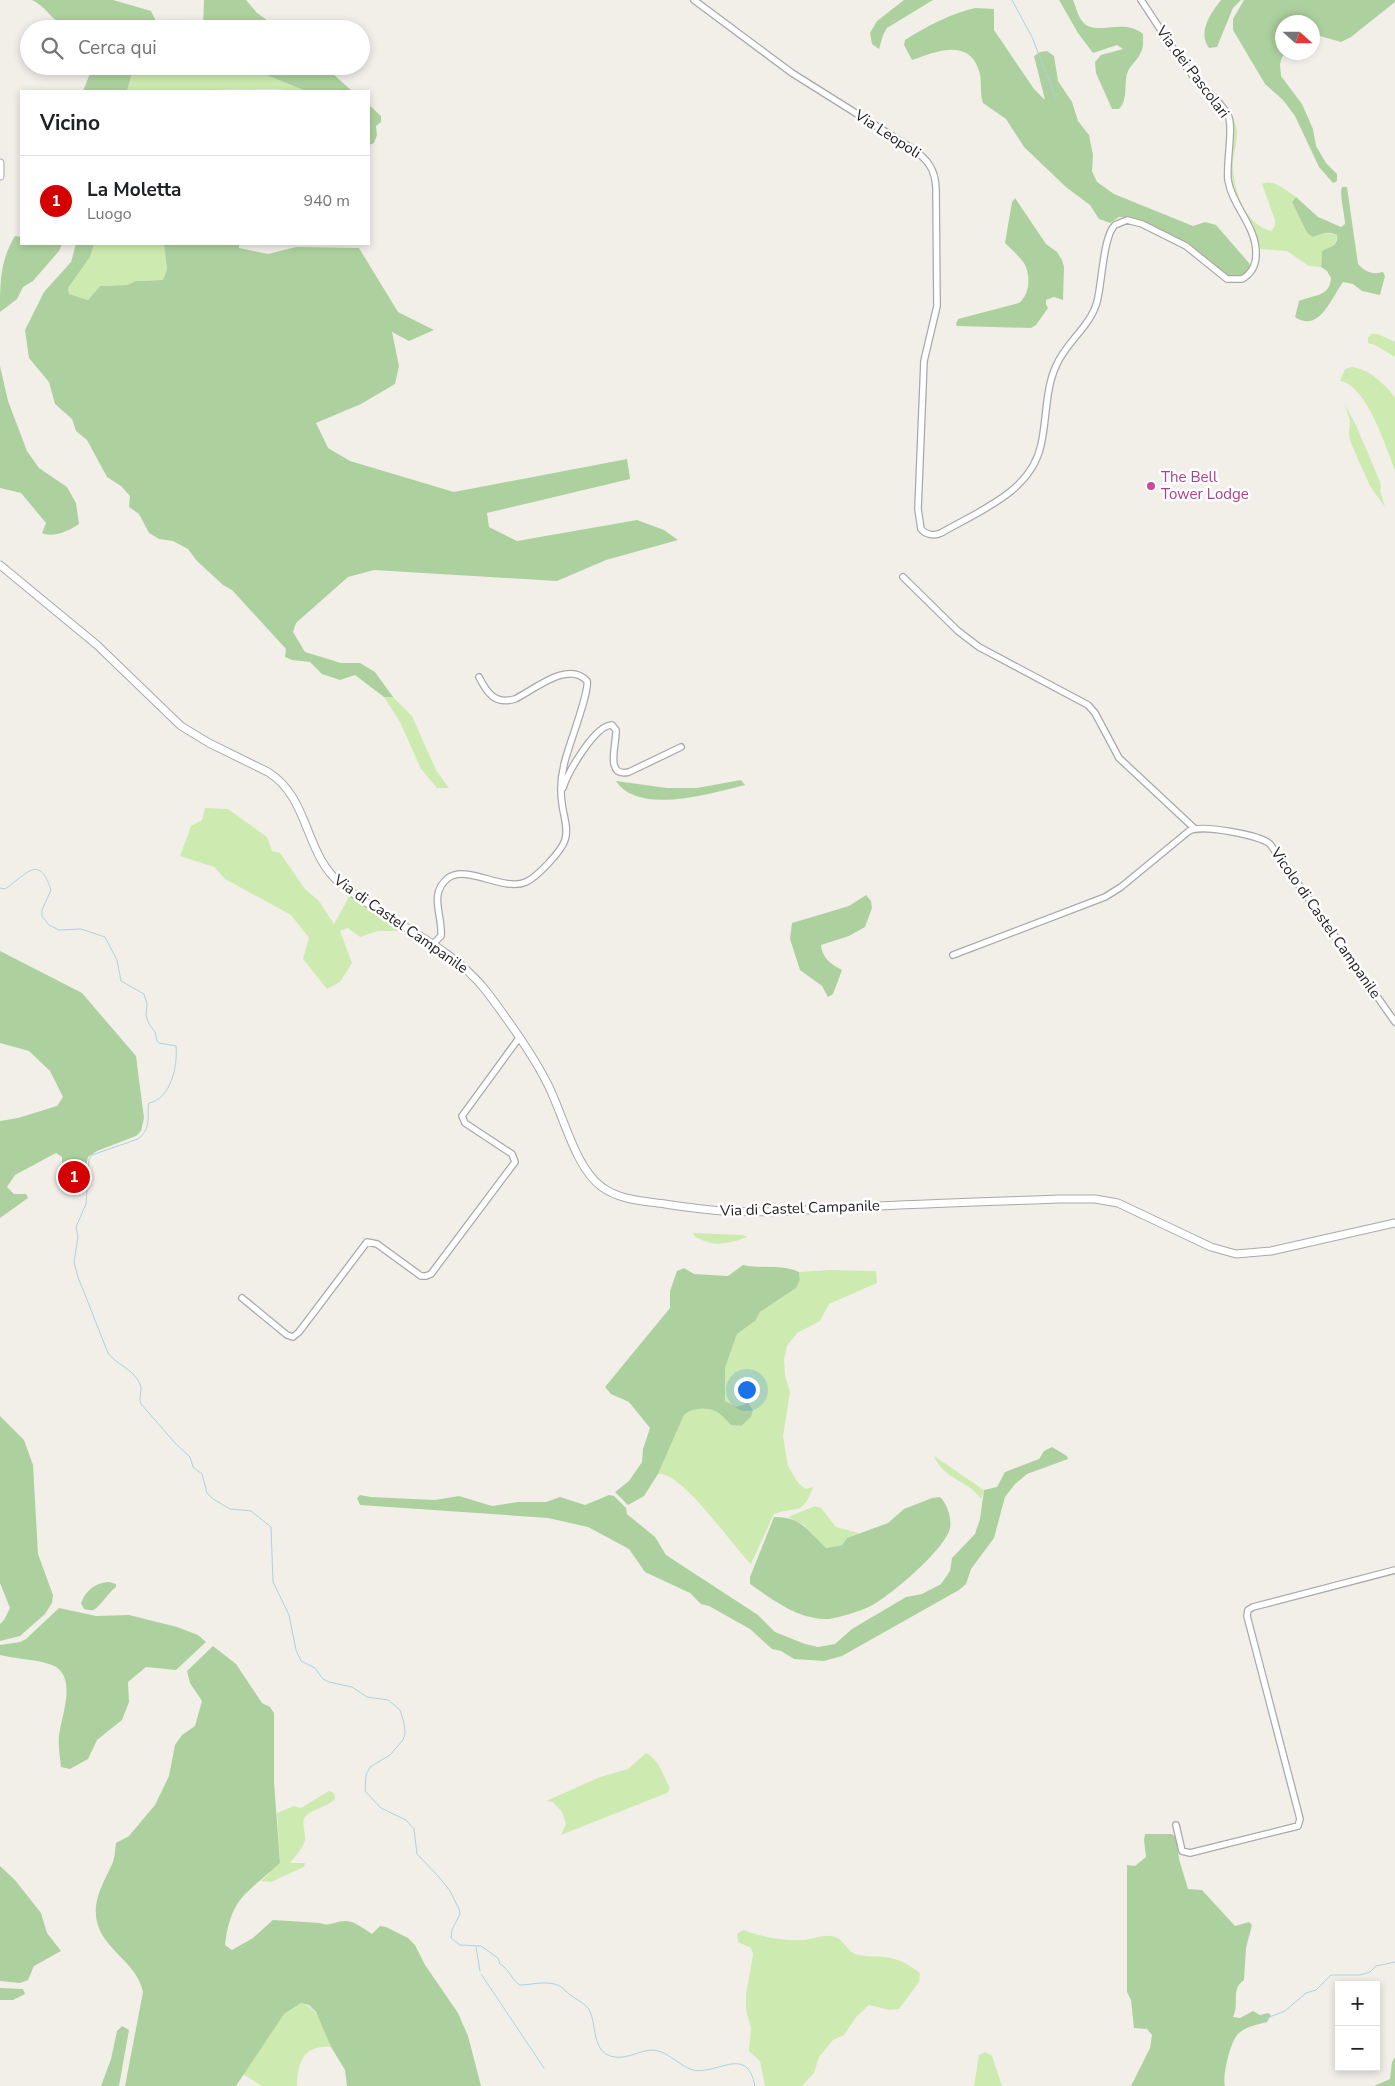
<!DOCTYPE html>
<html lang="it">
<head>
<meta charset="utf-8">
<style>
	:root { --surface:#fff; --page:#f2f2f2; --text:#202124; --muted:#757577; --line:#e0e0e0; --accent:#d40000 }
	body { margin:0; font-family:"Nunito Sans",sans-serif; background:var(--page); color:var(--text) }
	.controls { position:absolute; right:15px; bottom:15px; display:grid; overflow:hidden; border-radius:0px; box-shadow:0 2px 8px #0003 }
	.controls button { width:45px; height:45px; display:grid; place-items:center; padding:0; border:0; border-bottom:1px solid var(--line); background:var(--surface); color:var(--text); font:25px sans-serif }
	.compass { position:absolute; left:1275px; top:15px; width:45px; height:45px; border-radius:50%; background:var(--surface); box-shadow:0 2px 8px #0003; rotate:111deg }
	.you { position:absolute; left:746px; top:1389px; width:18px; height:18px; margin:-12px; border:4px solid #fff; border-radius:50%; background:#1a73e8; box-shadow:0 0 0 8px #1a73e833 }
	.badge { display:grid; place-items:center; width:32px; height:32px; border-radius:50%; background:var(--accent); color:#fff; font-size:16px; font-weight:700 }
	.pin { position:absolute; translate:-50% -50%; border:2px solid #fff; box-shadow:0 1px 5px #0006 }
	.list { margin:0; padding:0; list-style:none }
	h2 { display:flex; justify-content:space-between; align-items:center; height:65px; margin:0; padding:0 20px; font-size:21px }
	h2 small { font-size:16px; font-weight:400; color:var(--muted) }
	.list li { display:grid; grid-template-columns:32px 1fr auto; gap:15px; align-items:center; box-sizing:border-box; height:90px; padding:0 20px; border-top:1px solid var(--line) }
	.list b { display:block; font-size:19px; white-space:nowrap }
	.list p { margin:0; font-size:16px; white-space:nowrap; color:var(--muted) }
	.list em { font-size:16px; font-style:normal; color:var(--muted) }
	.icon { flex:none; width:28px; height:28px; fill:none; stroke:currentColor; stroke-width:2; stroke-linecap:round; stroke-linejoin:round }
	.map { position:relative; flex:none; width:1395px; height:2086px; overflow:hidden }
	.search { position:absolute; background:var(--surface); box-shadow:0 2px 8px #0003; left:20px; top:20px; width:350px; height:55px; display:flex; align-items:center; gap:12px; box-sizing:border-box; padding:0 18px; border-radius:28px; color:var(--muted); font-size:19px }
	.panel { position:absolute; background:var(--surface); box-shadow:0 2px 8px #0003; left:20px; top:90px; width:350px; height:155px; border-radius:0px }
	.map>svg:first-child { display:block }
</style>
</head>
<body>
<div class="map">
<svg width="1395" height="2086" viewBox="0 0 1395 2086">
	<rect width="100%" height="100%" fill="#f2efe9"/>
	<path fill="#cdebb0" d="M 134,66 L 244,66 L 306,91 L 272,89 L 127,91 Z
		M 1231,112 C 1233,118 1236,124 1237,130 C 1238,142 1233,153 1233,165 C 1233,189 1245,225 1271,231 L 1275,226 L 1275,220 L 1262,184 C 1274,178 1286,191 1296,197 L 1292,202 L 1307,233 L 1313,237 L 1324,232 L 1337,235 C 1338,245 1327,249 1321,257 L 1321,267 L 1309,266 L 1287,251 L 1259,249 L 1253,231 L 1232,189 L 1229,171 L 1234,128 L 1228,113 Z
		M 94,244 L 164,244 L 167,269 L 163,280 L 136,281 L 127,285 L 100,286 L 88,300 L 69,294 L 68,288 L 90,257 Z
		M 1371,334 L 1378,334 L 1395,342 L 1395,357 L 1375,345 L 1368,343 L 1368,338 Z
		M 1352,367 C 1371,370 1383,383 1395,397 L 1395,470 C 1386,448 1367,385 1340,381 L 1345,369 Z
		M 1345,405 L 1356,425 L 1380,482 L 1381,488 L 1380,490 L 1385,507 L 1370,486 L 1350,441 L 1349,434 L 1350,421 Z
		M 384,697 L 393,697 L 412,716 L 436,770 L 449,788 L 437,788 L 421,769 L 400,722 Z
		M 205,808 L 228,809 L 267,837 L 272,851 L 280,853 L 305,889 L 319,901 L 334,924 L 348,899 L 348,893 L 403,931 L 378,931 L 360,937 L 348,928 L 340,931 L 352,963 L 340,982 L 327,989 L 303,959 L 309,938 L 291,915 L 225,879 L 214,867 L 180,856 L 191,826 L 202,820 Z
		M 693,1233 L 743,1235 L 748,1237 C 727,1244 714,1248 694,1236 Z
		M 830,1270 L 876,1271 L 877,1283 L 829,1304 L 820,1321 L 797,1333 L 787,1346 L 784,1360 L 785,1375 L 790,1392 L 783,1436 L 788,1466 L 799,1484 L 806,1489 L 813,1487 C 802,1517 799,1505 774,1514 L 751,1564 C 733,1547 682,1471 658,1474 L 684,1415 C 689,1411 692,1410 699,1409 C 715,1407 721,1414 731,1425 L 741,1426 L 736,1407 L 725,1401 L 725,1368 L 737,1334 L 755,1321 L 760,1312 L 796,1288 L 800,1280 L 799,1272 Z
		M 934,1456 L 984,1490 L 981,1499 C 967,1479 944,1480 934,1456 Z
		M 815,1506 L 821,1508 L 836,1527 L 859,1533 L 847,1538 L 842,1545 L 825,1548 L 804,1525 L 788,1517 Z
		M 646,1753 C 658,1758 664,1777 670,1788 L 667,1793 L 561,1835 L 566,1824 L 562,1812 L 553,1802 L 546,1801 L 600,1777 L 628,1769 Z
		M 329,1791 L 334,1793 L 335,1799 C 327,1807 310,1810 305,1817 C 301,1823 306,1833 305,1840 C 303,1849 295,1856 290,1863 L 305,1863 L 304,1867 L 271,1882 L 261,1881 L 280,1863 L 277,1813 L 294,1806 L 301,1808 Z
		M 743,1930 C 763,1937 783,1941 804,1940 C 813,1939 822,1935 831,1936 C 844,1937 846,1952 858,1955 C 867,1957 877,1956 886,1957 C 900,1959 909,1965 920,1973 L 919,1982 L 899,2009 L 889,2010 L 869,2005 L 857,2016 L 844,2035 L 833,2040 L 819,2057 L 814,2073 L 802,2086 L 765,2086 L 760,2061 L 749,2051 L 751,2028 L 746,2010 L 746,1995 L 753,1954 L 751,1948 L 738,1942 L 737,1934 Z
		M 301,2003 C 320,2008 324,2031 331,2047 C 303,2045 298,2062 297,2086 L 262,2086 L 243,2074 L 284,2014 Z
		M 985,2052 L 992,2056 L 1002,2086 L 974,2086 L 979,2055 Z"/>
	<path fill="#add19e" d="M 32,0 L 113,0 L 151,11 L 156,21 L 155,27 C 140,28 74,32 65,27 C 52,20 45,6 32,0 Z
		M 204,0 L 246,0 L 257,13 L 280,29 L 203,29 Z
		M 904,0 L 933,0 L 887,28 L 883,35 L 879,49 L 872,44 L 870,33 L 877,21 Z
		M 1059,0 L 1073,0 C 1076,7 1078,17 1083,22 C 1095,37 1124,17 1143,34 C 1143,41 1144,48 1140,54 C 1137,61 1129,66 1127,74 C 1124,86 1128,100 1119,109 L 1112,109 L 1096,73 L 1095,62 L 1101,55 L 1123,49 L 1117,45 L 1093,53 L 1078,33 Z
		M 1221,0 L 1241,0 L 1233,8 L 1217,47 L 1209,48 C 1197,32 1211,13 1221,0 Z
		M 1244,0 L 1395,0 L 1395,2 L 1351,37 L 1341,42 L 1313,34 L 1312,22 L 1282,22 L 1282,52 L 1287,53 L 1282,57 L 1280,64 L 1281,76 L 1302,104 L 1313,129 L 1316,146 L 1326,163 L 1337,174 L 1337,181 L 1333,183 L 1319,167 L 1295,116 L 1283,100 L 1265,84 L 1233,30 L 1233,19 Z
		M 975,8 L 994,9 L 994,30 L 1034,89 L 1045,100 L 1034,56 L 1040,52 L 1047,51 L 1054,56 L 1058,81 L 1072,102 L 1078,121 L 1089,135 L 1093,155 L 1092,171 L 1097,182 L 1114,194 L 1193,226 L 1205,222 L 1216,225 L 1249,263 L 1251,269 L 1243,276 L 1237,278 L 1226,276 L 1188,243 L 1130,217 L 1119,217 L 1110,223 L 1099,219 L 1090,205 L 1067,188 L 1024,147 L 1006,119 L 983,103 C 979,92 983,79 978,68 C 967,38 934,52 912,60 L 904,45 L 905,40 C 927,26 950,14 975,8 Z
		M 93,66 L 134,66 L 127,91 L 83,91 Z
		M 244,66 L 324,66 L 352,91 L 306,91 Z
		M 369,105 L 381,116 L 381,122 L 376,126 L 377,135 L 374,143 L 369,145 Z
		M 1342,187 L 1347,187 L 1358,264 C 1365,272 1373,275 1383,272 L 1385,276 L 1380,295 L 1362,291 L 1353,284 L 1343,282 C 1332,297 1319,334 1295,317 L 1299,301 C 1313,295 1330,297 1331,278 L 1327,271 L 1321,267 L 1322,251 C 1330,247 1339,245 1337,235 C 1328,231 1323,233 1313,237 L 1307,233 L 1292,202 L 1296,197 L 1318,217 L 1341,227 L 1345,224 C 1345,215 1339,194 1342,187 Z
		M 1015,198 L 1046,244 L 1057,252 L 1062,260 L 1064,267 L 1063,300 L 1054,297 L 1046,300 L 1046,304 L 1048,308 L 1036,325 L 1031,328 L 957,326 L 956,324 L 958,319 L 1019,303 C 1030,294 1031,275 1024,263 C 1019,256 1011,249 1005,243 L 1012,202 Z
		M 15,236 L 21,237 L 21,244 L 62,244 L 59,251 L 33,281 L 23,287 L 17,299 L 0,312 C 0,282 0,261 15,236 Z
		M 76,244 L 94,244 L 90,257 L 68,288 L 69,294 L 88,300 L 100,286 L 127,285 L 136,281 L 163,280 L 167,269 L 164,244 L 239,244 L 239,248 L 268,254 L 296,247 L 359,248 L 398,312 L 434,330 L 409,341 L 392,332 L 399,366 L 395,384 L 361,404 L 316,423 L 328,448 L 350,461 L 454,492 L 627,459 L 630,479 L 487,513 L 489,527 L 517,541 L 637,520 L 664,530 L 678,540 L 606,560 L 557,581 L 374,570 L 348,577 L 296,623 L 293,632 L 305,652 L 341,663 L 360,663 L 375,672 L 393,697 L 384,697 L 355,675 L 340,680 L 322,674 L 310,662 L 292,660 L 285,657 L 286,649 L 232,590 L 223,585 L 197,561 L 188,549 L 173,541 L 159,539 L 149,533 L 139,514 L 129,507 L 130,496 L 121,486 L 107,477 L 87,440 L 76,431 L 72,419 L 55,404 L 49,382 L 29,358 L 25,330 L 44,292 L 71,262 Z
		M 0,366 L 8,401 L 27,451 L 39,468 L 67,487 L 76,503 L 79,524 C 69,531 53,538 42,533 L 46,523 L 21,493 L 0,488 Z
		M 741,780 L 745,785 C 712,793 639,816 616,781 L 667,788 L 697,788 Z
		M 866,895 L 871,901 L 872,908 L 865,927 L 849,936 L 821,945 C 822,958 831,964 842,970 L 833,994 L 828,997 L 822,986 L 800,970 L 790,939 L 792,923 L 849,906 Z
		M 0,951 L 82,993 L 136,1056 L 144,1118 L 141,1131 L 136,1136 L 97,1151 L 88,1157 L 83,1182 L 79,1173 L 62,1171 L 62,1157 L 56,1153 L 15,1175 L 7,1187 L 14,1194 L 26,1194 L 28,1198 L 0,1218 L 0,1121 L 18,1118 L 57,1106 L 63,1097 L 50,1071 L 29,1051 L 0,1043 Z
		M 743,1265 C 761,1269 782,1264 799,1272 L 800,1280 L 796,1288 L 760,1312 L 755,1321 L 737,1334 L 725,1368 L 725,1401 L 736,1407 L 748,1403 L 753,1410 L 751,1417 L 741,1426 L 731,1425 C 721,1414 715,1407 699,1409 C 692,1410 689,1411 684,1415 L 658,1474 L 644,1496 L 628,1505 L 615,1492 L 629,1481 L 642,1462 L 643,1449 L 650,1428 L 629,1402 L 611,1394 L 605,1387 L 670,1308 L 670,1291 L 677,1271 L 684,1268 L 694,1274 L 728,1276 Z
		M 0,1416 L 24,1440 L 33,1465 L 38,1554 L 53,1595 L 52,1603 L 45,1614 L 20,1636 L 0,1641 L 0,1624 L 4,1620 L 10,1608 L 0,1583 Z
		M 1052,1447 L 1067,1456 L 1068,1459 L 1027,1474 L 1015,1484 L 1005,1497 L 994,1538 L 971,1569 L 966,1584 L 959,1590 L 842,1656 L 824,1661 L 794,1659 L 781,1651 L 772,1649 L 750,1629 L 709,1606 L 701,1604 L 690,1593 L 645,1572 L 629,1549 L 588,1527 L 548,1518 L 360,1505 L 357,1498 L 360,1495 L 371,1497 L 435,1500 L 459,1496 L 492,1506 L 518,1502 L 546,1502 L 560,1497 L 585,1505 L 609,1495 L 614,1496 L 626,1508 L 627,1514 L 655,1537 L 666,1555 L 758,1615 L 775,1632 L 805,1644 L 818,1647 L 835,1644 L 852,1629 L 906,1597 L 922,1594 L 941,1584 L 950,1571 L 952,1558 L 975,1534 L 980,1519 L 984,1490 L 997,1487 L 1005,1472 L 1039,1459 L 1044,1451 Z
		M 940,1497 C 947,1503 952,1519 950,1528 C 945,1550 889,1597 869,1607 C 860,1611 838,1618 829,1619 C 799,1620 773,1600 750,1584 L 750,1577 L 774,1517 C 801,1516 808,1531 826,1548 L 842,1545 L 847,1538 L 888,1523 L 904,1509 L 932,1498 Z
		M 109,1582 L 116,1584 L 116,1587 C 110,1591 97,1610 93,1610 C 90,1611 87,1609 84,1609 L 81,1603 C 87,1589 95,1583 109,1582 Z
		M 59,1608 L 96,1616 L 129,1615 L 177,1627 L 198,1635 L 206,1642 L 176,1670 L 146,1667 L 128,1682 L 129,1702 L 122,1720 L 97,1740 L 88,1759 L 70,1769 L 61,1767 C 60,1757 58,1746 59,1736 C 61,1715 80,1673 49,1664 C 33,1659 16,1659 0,1655 L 0,1645 L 20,1642 L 26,1639 Z
		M 213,1646 L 236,1664 L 262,1703 L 270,1707 L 274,1713 L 274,1782 L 280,1863 C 247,1894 231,1896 225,1945 L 232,1950 L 253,1938 L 273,1920 L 320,1923 C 330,1927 335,1921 345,1921 C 355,1921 364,1929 372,1934 L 380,1926 L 386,1927 L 408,1938 L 415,1945 L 425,1965 L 458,2013 L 468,2036 L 481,2086 L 347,2086 L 345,2070 L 331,2047 L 316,2012 L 309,2005 L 301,2003 L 284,2014 L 236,2086 L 125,2086 L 143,1992 C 136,1957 92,1947 96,1906 C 98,1890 107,1876 113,1862 C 115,1856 115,1849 116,1843 L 129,1836 L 155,1805 L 169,1776 L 175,1745 L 182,1735 L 195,1726 L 202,1701 L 190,1683 L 187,1671 Z
		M 1145,1834 L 1172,1834 L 1177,1838 L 1179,1859 L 1188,1889 L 1202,1890 L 1235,1926 L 1249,1922 L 1252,1925 L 1246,1948 L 1244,1980 C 1230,1990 1240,2003 1233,2017 L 1240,2018 L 1253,2011 L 1260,2015 L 1268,2013 L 1271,2015 L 1267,2022 C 1257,2025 1246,2026 1238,2034 C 1231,2040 1222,2076 1225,2086 L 1131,2086 L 1150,2048 L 1152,2035 L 1147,2029 L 1134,2028 L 1131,2000 L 1127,1992 L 1127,1865 L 1135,1866 L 1146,1857 L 1144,1840 Z
		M 0,1866 L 15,1880 L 41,1913 L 47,1933 L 61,1951 L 34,1966 L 28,1980 L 20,1983 L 0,1981 Z
		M 0,1988 L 23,1989 L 25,1994 L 13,2000 L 0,2000 Z
		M 122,2026 L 129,2030 L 119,2086 L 101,2086 L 111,2059 L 117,2031 Z
		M 1395,2057 L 1395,2086 L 1374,2086 L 1390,2079 L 1392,2062 Z"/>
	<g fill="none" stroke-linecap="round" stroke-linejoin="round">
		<path stroke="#aad3df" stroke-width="1" d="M 1012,0 L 1032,37 L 1056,98
			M 0,888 L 5,889 C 25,876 39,852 51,890 L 42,910 L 42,916 L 49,925 L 59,930 L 81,929 L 105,937 L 117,960 L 121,981 L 144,994 L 147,1004 L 146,1016 L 149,1024 L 155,1032 L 157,1041 L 159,1043 L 176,1046 C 178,1065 171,1099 149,1103 C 146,1116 153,1127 138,1139 L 92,1155 L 89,1159 L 86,1204 L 76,1227 L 78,1237 L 74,1262 L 78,1277 L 108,1353 C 115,1364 133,1368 140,1384 C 143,1390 138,1397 141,1404 L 175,1443 L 190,1457 L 193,1467 L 202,1474 L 207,1493 L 213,1499 L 230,1509 L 251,1511 L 271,1527 L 273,1582 L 289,1615 L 296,1650 L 301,1661 L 315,1668 L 323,1679 L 329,1682 L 352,1687 L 367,1697 L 388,1700 L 400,1710 L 404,1723 L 405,1734 L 403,1740 L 390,1755 L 370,1767 L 366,1775 L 365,1791 L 381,1808 L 406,1820 L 414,1829 L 417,1854 L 439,1877 L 450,1891 L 459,1909 L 460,1914 L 452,1930 L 451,1938 L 460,1945 L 481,1946 L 498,1958 L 500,1964 C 509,1969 511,1979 520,1985 C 530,1985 543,1981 554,1984 C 560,1985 565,1990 569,1994 C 575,1999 583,2002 588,2008 C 598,2023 590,2054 615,2057 C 628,2059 640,2050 653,2050 C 668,2051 679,2066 693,2070 C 718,2075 747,2044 755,2086
			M 476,1947 L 480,1971
			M 481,1974 L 544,2068
			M 1262,2020 L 1285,2011 L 1306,1993 L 1316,1990 L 1331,1975 L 1360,1975 L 1370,1972 L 1376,1966 L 1395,1962"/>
		<g stroke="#a9a9a9" stroke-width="8">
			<path id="minor" d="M 694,0 L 792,73 L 913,149 C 928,160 935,169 936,188 L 937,306 L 924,361 L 918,509 L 921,529 C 926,535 934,536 941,533 C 979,511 1031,492 1041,445 C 1047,419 1045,390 1056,366 C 1066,342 1090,327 1097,302 C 1102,284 1103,236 1115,225 L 1127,220 L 1142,224 L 1186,246 L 1227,279 L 1242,279 C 1251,274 1256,265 1256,254 C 1257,227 1232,206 1228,180 C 1226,162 1234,127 1228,115 C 1219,99 1204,90 1193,76 C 1174,52 1158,25 1141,0
				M 903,577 L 958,631 L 979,647 L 1088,705 L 1095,713 L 1119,758 L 1194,828
				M 563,788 C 568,772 595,725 612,725 L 616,730 C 617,743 604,778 629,772 L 681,747
				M 432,945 L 441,936 C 443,916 428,894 448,878 C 467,864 503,892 526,882 C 537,877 561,852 565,840 C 569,828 563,815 562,803 C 560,790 561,777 564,765 C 567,749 590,692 587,681 C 568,660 534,690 515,699 C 495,705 487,693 479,677
				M 953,955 L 1105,897 L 1121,887 L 1189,831 C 1201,824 1260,835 1270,844 L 1395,1022
				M 242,1298 L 287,1335 L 293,1337 L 299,1332 L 367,1242 L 377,1244 L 421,1276 L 426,1276 L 431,1274 L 515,1162 L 512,1154 L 465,1123 L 462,1116 L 519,1038
				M 1176,1825 L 1182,1851 L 1190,1853 L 1298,1826 L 1300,1819 L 1247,1616 L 1248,1610 L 1253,1607 L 1395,1570"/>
		</g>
		<g stroke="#a9a9a9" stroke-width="9">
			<path id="tertiary" d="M 0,163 L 0,176
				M 0,565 L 97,645 L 181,726 L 209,743 L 268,772 C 310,798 304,854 341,884 C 387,922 450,944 487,992 C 508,1020 530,1050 546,1081 C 563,1112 574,1167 602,1187 C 619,1200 644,1201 665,1204 C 685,1207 705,1210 725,1211 C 775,1214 827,1208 877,1206 C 938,1203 999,1201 1059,1199 L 1095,1199 L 1118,1203 L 1211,1247 L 1236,1254 L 1271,1251 L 1395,1223"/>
		</g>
		<use href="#minor" stroke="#fff" stroke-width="5.5"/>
		<use href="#tertiary" stroke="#fff" stroke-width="7"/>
	</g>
	<circle fill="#d1479c" stroke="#fff" stroke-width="2" cx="1151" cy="486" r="5"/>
	<g text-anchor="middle" stroke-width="5" stroke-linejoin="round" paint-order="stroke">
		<g font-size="15" fill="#222" stroke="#fff">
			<text transform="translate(1193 72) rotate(53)" y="5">Via dei Pascolari</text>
			<text transform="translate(888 134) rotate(33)" y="5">Via Leopoli</text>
			<text transform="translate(1326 923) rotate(55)" y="5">Vicolo di Castel Campanile</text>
			<text transform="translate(401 924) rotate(35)" y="5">Via di Castel Campanile</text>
			<text transform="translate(800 1208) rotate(-2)" y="5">Via di Castel Campanile</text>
		</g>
		<g font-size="15" fill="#b23c85" stroke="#fff" text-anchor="start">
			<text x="1161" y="482">The Bell<tspan x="1161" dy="17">Tower Lodge</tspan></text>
		</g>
	</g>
</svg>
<div class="controls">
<button>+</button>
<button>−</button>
</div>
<svg class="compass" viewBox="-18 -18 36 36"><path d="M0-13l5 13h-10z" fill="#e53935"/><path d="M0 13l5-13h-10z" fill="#757577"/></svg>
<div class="you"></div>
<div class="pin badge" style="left:74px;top:1177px">1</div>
<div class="search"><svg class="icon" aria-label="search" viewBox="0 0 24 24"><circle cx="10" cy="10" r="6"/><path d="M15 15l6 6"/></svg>Cerca qui</div>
<section class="panel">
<h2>Vicino<small></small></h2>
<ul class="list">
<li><span class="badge">1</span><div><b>La Moletta</b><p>Luogo</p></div><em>940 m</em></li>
</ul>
</section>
</div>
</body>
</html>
